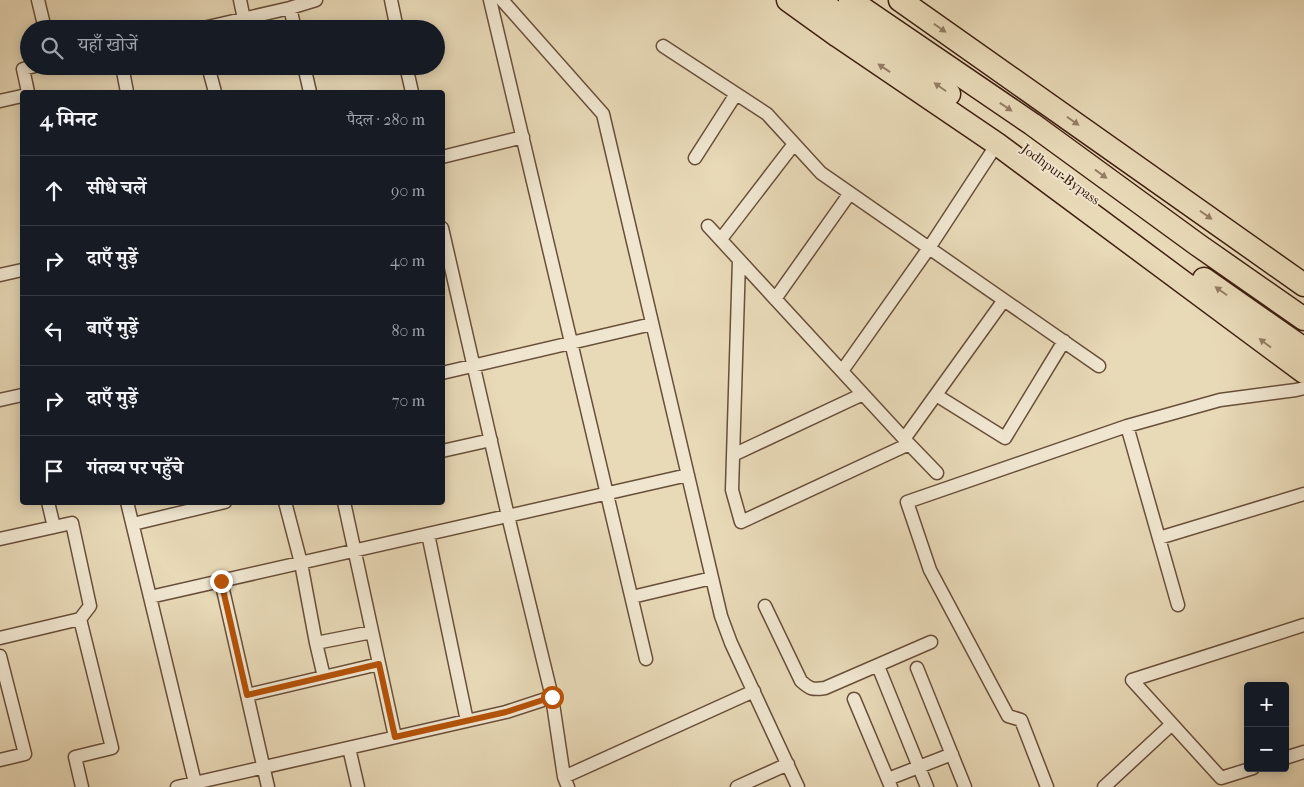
<!DOCTYPE html>
<html lang="hi">
<head>
<meta charset="utf-8">
<style>
	:root { --surface:#171b24; --page:#242831; --text:#f1f3f6; --muted:#9ea1a6; --line:#363941 }
	body { margin:0; font-family:"IM FELL French Canon","Noto Serif Devanagari",serif; background:var(--page); color:var(--text) }
	.controls { position:absolute; right:15px; bottom:15px; display:grid; overflow:hidden; border-radius:5px; box-shadow:0 2px 12px #0003 }
	.controls button { width:45px; height:45px; display:grid; place-items:center; padding:0; border:0; border-bottom:1px solid var(--line); background:var(--surface); color:var(--text); font:25px sans-serif }
	.stop { position:absolute; width:15px; height:15px; margin:-11px; border:4px solid #b45309; border-radius:50%; background:#fff }
	.stop.end { background:#b45309; border-color:#fff; box-shadow:0 1px 5px #0008 }
	.list { margin:0; padding:0; list-style:none }
	h2 { display:flex; justify-content:space-between; align-items:center; height:65px; margin:0; padding:0 20px; font-size:21px }
	h2 small { font-size:16px; font-weight:400; color:var(--muted) }
	.list li { display:grid; grid-template-columns:32px 1fr auto; gap:15px; align-items:center; box-sizing:border-box; height:70px; padding:0 20px; border-top:1px solid var(--line) }
	.list b { display:block; font-size:19px; white-space:nowrap }
	.list em { font-size:16px; font-style:normal; color:var(--muted) }
	.icon { flex:none; width:28px; height:28px; fill:none; stroke:currentColor; stroke-width:2; stroke-linecap:round; stroke-linejoin:round }
	.map { position:relative; flex:none; width:1304px; height:787px; overflow:hidden }
	.search { position:absolute; background:var(--surface); box-shadow:0 2px 12px #0003; left:20px; top:20px; width:425px; height:55px; display:flex; align-items:center; gap:12px; box-sizing:border-box; padding:0 18px; border-radius:28px; color:var(--muted); font-size:19px }
	.panel { position:absolute; background:var(--surface); box-shadow:0 2px 12px #0003; left:20px; top:90px; width:425px; height:415px; border-radius:5px }
	.map>svg:first-child { display:block }
</style>
</head>
<body>
<div class="map">
<svg width="1304" height="787" viewBox="0 0 1304 787">
	<rect width="100%" height="100%" fill="#e8d9b7"/>
	<filter id="stains"><feTurbulence type="fractalNoise" baseFrequency=".004" numOctaves="4"/><feColorMatrix values="0 0 0 0 .2 0 0 0 0 .09 0 0 0 0 .02 0 0 0 .5 -.17"/></filter>
	<radialGradient id="worn" r=".72"><stop offset=".6" stop-color="#630" stop-opacity="0"/><stop offset="1" stop-color="#630" stop-opacity=".3"/></radialGradient>
	<g fill="none" stroke-linecap="round" stroke-linejoin="round">
		<g stroke="#694f3a" stroke-width="15">
			<path id="street" d="M 38,0 L 45,29
				M 240,0 L 244,19
				M 391,0 L 397,29
				M 490,0 L 646,659
				M 502,0 L 603,114 L 721,616 L 731,643 L 798,787
				M 290,8 L 295,29
				M 199,29 L 290,8 L 316,0
				M 663,46 L 767,114 L 821,173 L 1099,366
				M 122,66 L 127,92
				M 208,66 L 215,92
				M 304,66 L 310,92
				M 406,66 L 412,92
				M 28,92 L 23,69 L 35,66
				M 0,101 L 22,96
				M 442,157 L 523,137
				M 695,158 L 736,94
				M 708,226 L 909,444 L 937,473
				M 442,228 L 508,516 L 552,697 L 564,777 L 568,787
				M 721,239 L 794,144
				M 739,260 L 732,490 L 741,522 L 909,444
				M 0,275 L 22,270
				M 775,299 L 850,193
				M 842,371 L 929,248 L 997,144
				M 442,373 L 652,324
				M 936,395 L 1005,438 L 1064,341
				M 0,400 L 22,395
				M 1127,426 L 1178,605
				M 904,439 L 1004,300
				M 442,451 L 491,440
				M 733,455 L 863,394
				M 48,502 L 54,527
				M 127,502 L 196,787
				M 285,502 L 301,563 L 316,643 L 372,632
				M 344,502 L 395,737
				M 133,524 L 225,502
				M 428,534 L 467,721
				M 1159,538 L 1304,494
				M 0,539 L 72,523 L 90,606 L 80,619
				M 221,581 L 268,787
				M 150,597 L 688,475
				M 632,597 L 712,578
				M 765,606 L 801,681 C 810,689 812,690 825,688 L 931,642
				M 0,638 L 80,619 L 112,748 L 75,757 L 82,787
				M 316,643 L 324,677
				M 0,656 L 25,754 L 0,760
				M 878,666 L 927,787
				M 917,668 L 965,787
				M 247,695 L 379,664
				M 854,699 L 891,787
				M 349,748 L 358,787
				M 1285,758 L 1304,752
				M 1253,768 L 1221,778 L 1132,680 L 1304,625
				M 564,777 L 754,691
				M 888,779 L 952,754
				M 177,787 L 506,712 L 552,697
				M 737,787 L 788,764
				M 1047,787 L 1021,720 L 1008,716 L 930,570 L 907,502 L 1127,426 L 1220,400 L 1296,390 L 1304,388
				M 1104,787 L 1172,724"/>
		</g>
		<g stroke="#3f2110" stroke-width="25">
			<path id="highway" d="M 788,0 L 838,36 L 997,144 L 1304,372
				M 818,0 L 949,94
				M 850,0 L 1032,124 L 1198,245 L 1304,319
				M 900,0 L 1304,285
				M 1204,279 L 1304,349"/>
		</g>
		<use href="#street" stroke="#f0e6d0" stroke-width="12"/>
		<use href="#highway" stroke="#e8d9b7" stroke-width="22"/>
	</g>
	<defs><path id="oneway-solid" d="M-6-.8H1V-3.2L6.5 0L1 3.2V.8H-6Z" transform="scale(1.25)"/></defs>
	<g fill="#947d64">
		<use href="#oneway-solid" transform="translate(940 28) rotate(35)"/>
		<use href="#oneway-solid" transform="translate(884 68) rotate(-146)"/>
		<use href="#oneway-solid" transform="translate(940 87) rotate(-145)"/>
		<use href="#oneway-solid" transform="translate(1006 107) rotate(34)"/>
		<use href="#oneway-solid" transform="translate(1073 121) rotate(35)"/>
		<use href="#oneway-solid" transform="translate(1101 174) rotate(36)"/>
		<use href="#oneway-solid" transform="translate(1206 215) rotate(35)"/>
		<use href="#oneway-solid" transform="translate(1221 291) rotate(-145)"/>
		<use href="#oneway-solid" transform="translate(1265 343) rotate(-143)"/>
	</g>
	<g fill="none" stroke-linecap="round" stroke-linejoin="round">
		<path stroke="#b45309" stroke-width="6" d="M 221,581 L 247,695 L 379,664 L 395,737 L 506,712 L 552,697"/>
	</g>
	<g text-anchor="middle" stroke-width="4" stroke-linejoin="round" paint-order="stroke">
		<g font-size="14" fill="#3f2110" stroke="#f0e6d0">
			<text transform="translate(1061 174) rotate(36)" y="5">Jodhpur Bypass</text>
		</g>
	</g>
	<rect width="100%" height="100%" filter="url(#stains)"/>
	<rect width="100%" height="100%" fill="url(#worn)"/>
</svg>
<div class="controls">
<button>+</button>
<button>−</button>
</div>
<div class="stop" style="left:552px;top:697px"></div>
<div class="stop end" style="left:221px;top:581px"></div>
<div class="search"><svg class="icon" aria-label="search" viewBox="0 0 24 24"><circle cx="10" cy="10" r="6"/><path d="M15 15l6 6"/></svg>यहाँ खोजें</div>
<section class="panel">
<h2>4 मिनट<small>पैदल · 280 m</small></h2>
<ul class="list">
<li><svg class="icon" aria-label="ahead" viewBox="0 0 24 24"><path d="M12 20V5M6 11l6-6 6 6"/></svg><div><b>सीधे चलें</b></div><em>90 m</em></li>
<li><svg class="icon" aria-label="right" viewBox="0 0 24 24"><path d="M7 20v-9h11M14 6l5 5-5 5"/></svg><div><b>दाएँ मुड़ें</b></div><em>40 m</em></li>
<li><svg class="icon" aria-label="left" viewBox="0 0 24 24"><path d="M17 20v-9H6M10 6l-5 5 5 5"/></svg><div><b>बाएँ मुड़ें</b></div><em>80 m</em></li>
<li><svg class="icon" aria-label="right" viewBox="0 0 24 24"><path d="M7 20v-9h11M14 6l5 5-5 5"/></svg><div><b>दाएँ मुड़ें</b></div><em>70 m</em></li>
<li><svg class="icon" aria-label="arrive" viewBox="0 0 24 24"><path d="M6 21V4h12l-3 4 3 4H6"/></svg><div><b>गंतव्य पर पहुँचे</b></div></li>
</ul>
</section>
</div>
</body>
</html>
